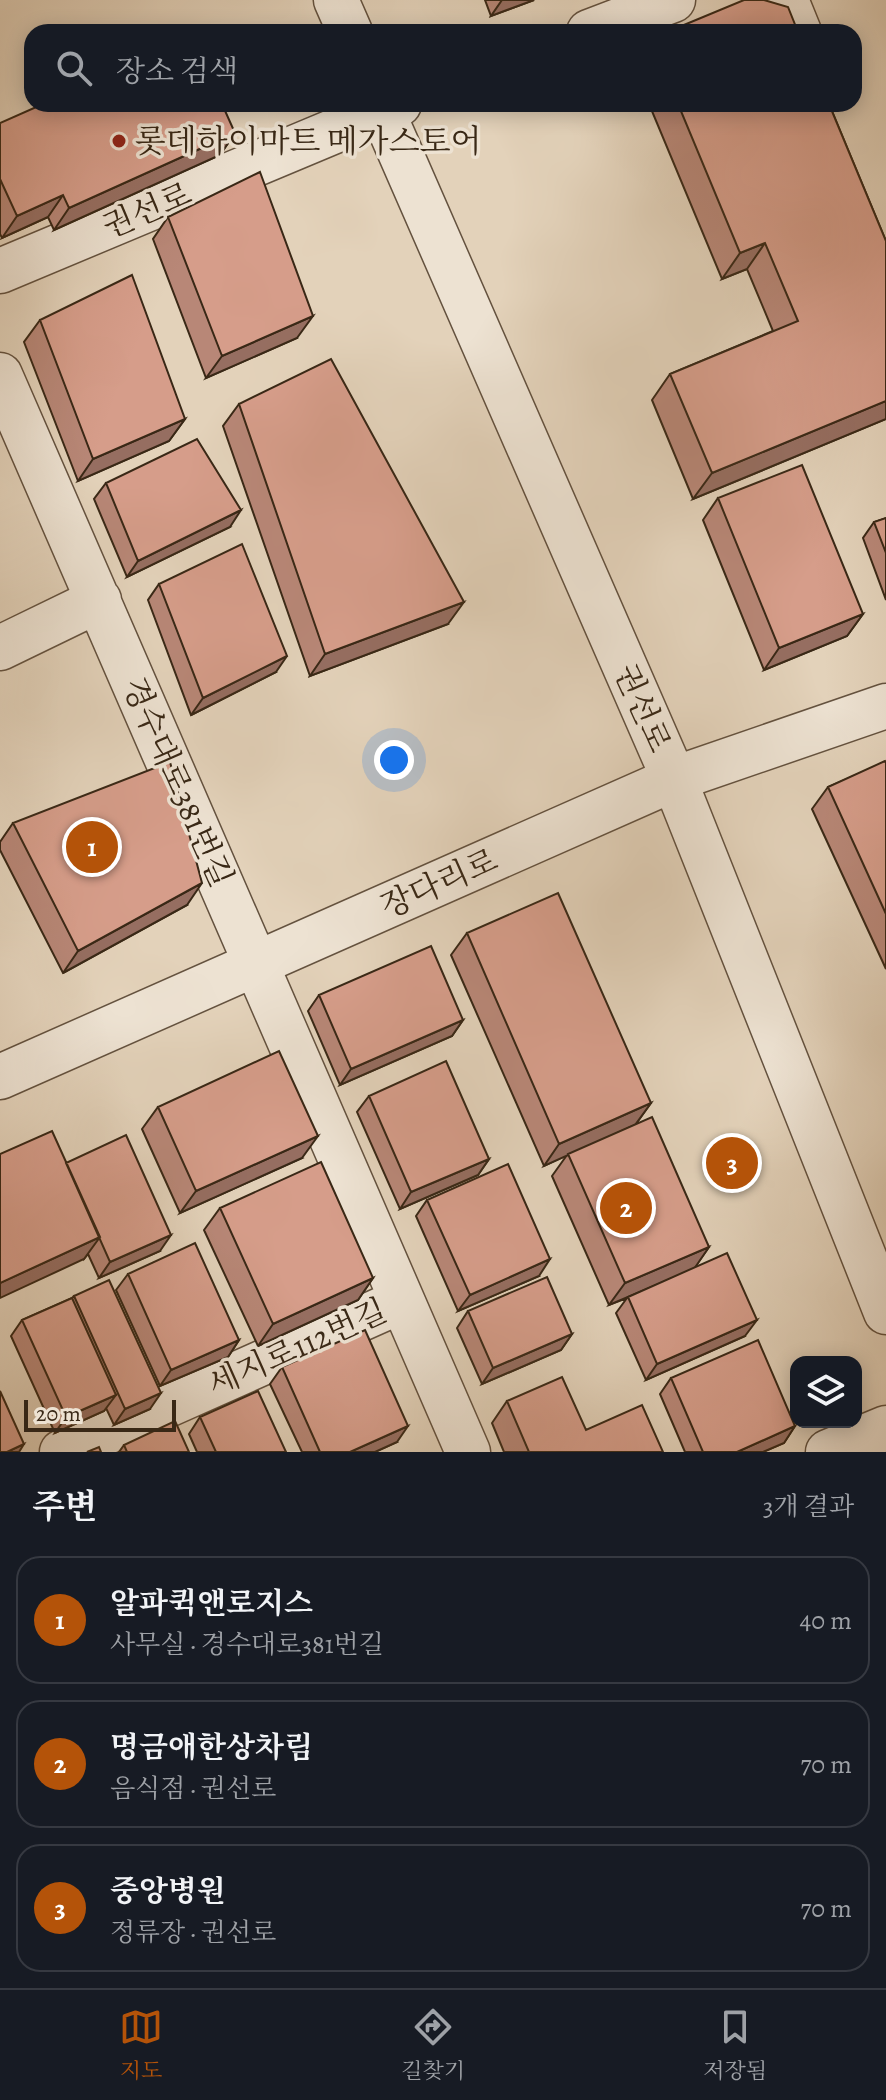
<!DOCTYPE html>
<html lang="ko">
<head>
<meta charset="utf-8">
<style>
	:root { --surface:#171b24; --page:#20242c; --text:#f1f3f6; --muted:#9ea1a6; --line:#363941; --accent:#b45309 }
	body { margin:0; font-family:Alegreya,"Noto Serif KR",serif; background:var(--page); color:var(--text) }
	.controls { position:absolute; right:24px; bottom:24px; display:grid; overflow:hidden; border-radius:16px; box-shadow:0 4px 20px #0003 }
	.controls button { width:72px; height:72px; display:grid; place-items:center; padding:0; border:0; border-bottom:2px solid var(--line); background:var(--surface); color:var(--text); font:40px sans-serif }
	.scale { position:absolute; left:24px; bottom:20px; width:152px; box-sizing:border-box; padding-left:8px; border:4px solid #392816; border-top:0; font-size:22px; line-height:28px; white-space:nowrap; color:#392816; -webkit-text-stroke:6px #ede2d2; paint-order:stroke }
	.you { position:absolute; left:394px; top:760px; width:28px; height:28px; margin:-20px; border:6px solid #fff; border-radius:50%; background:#1a73e8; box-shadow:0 0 0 12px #1a73e833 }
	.badge { display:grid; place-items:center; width:52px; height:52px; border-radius:50%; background:var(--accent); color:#fff; font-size:26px; font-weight:700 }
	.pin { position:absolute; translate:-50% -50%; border:4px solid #fff; box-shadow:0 2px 8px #0006 }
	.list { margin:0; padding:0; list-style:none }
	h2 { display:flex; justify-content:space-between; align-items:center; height:104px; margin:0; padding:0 32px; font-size:34px }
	h2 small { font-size:26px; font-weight:400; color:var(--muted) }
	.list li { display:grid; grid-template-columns:52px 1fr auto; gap:24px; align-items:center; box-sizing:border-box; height:128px; margin:0 16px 16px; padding:0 16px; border:2px solid var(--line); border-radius:24px }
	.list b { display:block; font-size:30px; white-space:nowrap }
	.list p { margin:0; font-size:26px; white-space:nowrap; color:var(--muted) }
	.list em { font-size:26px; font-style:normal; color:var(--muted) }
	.icon { flex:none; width:44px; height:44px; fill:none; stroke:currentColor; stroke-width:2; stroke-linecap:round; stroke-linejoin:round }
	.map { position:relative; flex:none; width:886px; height:1452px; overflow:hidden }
	.search { position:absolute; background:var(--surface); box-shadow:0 4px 20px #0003; left:24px; right:24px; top:24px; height:88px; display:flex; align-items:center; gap:20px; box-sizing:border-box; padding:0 28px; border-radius:24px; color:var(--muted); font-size:30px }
	.sheet { height:536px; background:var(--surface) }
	nav { display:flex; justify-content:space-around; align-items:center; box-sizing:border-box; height:112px; border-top:2px solid var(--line); background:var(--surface); font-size:22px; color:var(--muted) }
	nav a { display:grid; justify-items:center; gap:4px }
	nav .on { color:var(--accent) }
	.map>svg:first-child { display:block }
</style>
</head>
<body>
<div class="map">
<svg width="886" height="1452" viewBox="0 0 886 1452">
	<rect width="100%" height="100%" fill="#e3d2ba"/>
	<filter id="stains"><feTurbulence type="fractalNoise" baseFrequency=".0025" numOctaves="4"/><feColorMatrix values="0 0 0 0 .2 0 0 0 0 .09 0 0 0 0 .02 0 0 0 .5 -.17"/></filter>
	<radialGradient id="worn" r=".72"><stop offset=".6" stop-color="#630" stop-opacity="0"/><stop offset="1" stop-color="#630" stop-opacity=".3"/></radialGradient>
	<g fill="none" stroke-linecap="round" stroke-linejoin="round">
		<g stroke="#64523f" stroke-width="47">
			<path id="minor" d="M 336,0 L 350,32
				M 786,0 L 799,32
				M 589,32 L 673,0
				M 379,104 L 674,779 L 886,1312
				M 0,271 L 399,104
				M 0,375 L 468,1452
				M 0,648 L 99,600
				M 0,1077 L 674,779 L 886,706
				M 62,1452 L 401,1301
				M 828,1452 L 886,1428"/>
		</g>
		<use href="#minor" stroke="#ede2d2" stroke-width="44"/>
	</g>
	<path fill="#b88777" stroke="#392816" stroke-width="2" d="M 485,0 L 534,0 L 491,16 Z
		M 649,104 L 829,104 L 886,241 L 886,419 L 693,499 L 652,400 L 670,374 L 773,331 L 747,269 L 722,279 Z
		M 0,123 L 235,133 L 220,155 L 54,230 L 48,217 L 2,238 L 0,234 Z
		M 168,217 L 297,338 L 206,378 L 153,239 Z
		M 40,320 L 185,419 L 169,441 L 78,481 L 24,342 Z
		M 239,404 L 448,624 L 310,676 L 223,426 Z
		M 106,483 L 230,527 L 127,577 L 94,499 Z
		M 718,498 L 863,614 L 847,636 L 764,670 L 703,520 Z
		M 886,518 L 886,600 L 863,538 L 874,522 Z
		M 159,584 L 276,672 L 191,715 L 148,600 Z
		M 886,762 L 886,969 L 812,809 L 828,787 Z
		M 13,823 L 187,905 L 63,973 L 0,850 L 0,842 Z
		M 467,933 L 651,1103 L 636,1124 L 709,1247 L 695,1267 L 745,1336 L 646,1380 L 616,1313 L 627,1298 L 609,1305 L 552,1176 L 567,1155 L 544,1166 L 451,955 Z
		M 319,995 L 463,1020 L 452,1036 L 340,1085 L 308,1011 Z
		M 369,1096 L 489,1159 L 478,1175 L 400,1209 L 357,1112 Z
		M 158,1107 L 302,1158 L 180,1213 L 142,1129 Z
		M 66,1163 L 160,1251 L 99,1278 L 88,1254 L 84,1259 Z
		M 427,1200 L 539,1276 L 458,1311 L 416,1216 Z
		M 220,1208 L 373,1278 L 358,1300 L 258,1346 L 204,1230 Z
		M 128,1274 L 239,1340 L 228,1357 L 160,1386 L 116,1290 Z
		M 74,1296 L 150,1409 L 114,1425 L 106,1408 L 104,1411 L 55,1433 L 11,1336 L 22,1320 L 72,1298 Z
		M 468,1311 L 572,1334 L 561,1350 L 482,1384 L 457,1328 Z
		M 282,1367 L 397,1442 L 375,1452 L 302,1452 L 270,1384 Z
		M 671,1378 L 795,1426 L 784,1443 L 763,1452 L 685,1452 L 660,1394 Z
		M 507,1401 L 586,1430 L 663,1452 L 504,1452 L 492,1423 Z
		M 200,1417 L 286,1452 L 197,1452 L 189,1434 Z
		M 124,1445 L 189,1452 L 119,1452 Z"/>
	<path fill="#966e61" stroke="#392816" stroke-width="2" d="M 502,0 L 534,0 L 491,16 Z
		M 235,133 L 220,155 L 54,230 L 69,208 Z
		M 63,195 L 48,217 L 2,238 L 17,216 Z
		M 765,243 L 747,269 L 722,279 L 740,253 Z
		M 313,316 L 297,338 L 206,378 L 222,356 Z
		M 886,401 L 886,419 L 693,499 L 712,473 Z
		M 185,419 L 169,441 L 78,481 L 93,459 Z
		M 241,510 L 230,527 L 127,577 L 138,561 Z
		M 464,602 L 448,624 L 310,676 L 325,654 Z
		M 863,614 L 847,636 L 764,670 L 779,648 Z
		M 287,656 L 276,672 L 191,715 L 203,698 Z
		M 202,883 L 187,905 L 63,973 L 78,951 Z
		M 463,1020 L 452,1036 L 340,1085 L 351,1069 Z
		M 651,1103 L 635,1125 L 544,1166 L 559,1144 Z
		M 318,1136 L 302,1158 L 180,1213 L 196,1191 Z
		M 489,1159 L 478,1175 L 400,1209 L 411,1192 Z
		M 171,1235 L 160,1251 L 99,1278 L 110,1262 Z
		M 100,1237 L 84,1259 L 0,1298 L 0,1283 Z
		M 709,1247 L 694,1269 L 609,1305 L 625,1283 Z
		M 550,1259 L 539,1276 L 458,1311 L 470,1295 Z
		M 373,1278 L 358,1300 L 258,1346 L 273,1324 Z
		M 757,1320 L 745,1336 L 646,1380 L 657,1364 Z
		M 572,1334 L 561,1350 L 482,1384 L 493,1368 Z
		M 239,1340 L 228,1357 L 160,1386 L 171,1370 Z
		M 161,1393 L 150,1409 L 114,1425 L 125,1409 Z
		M 116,1395 L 104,1411 L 55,1433 L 66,1417 Z
		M 408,1426 L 397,1442 L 375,1452 L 350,1452 Z
		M 795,1426 L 784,1443 L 763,1452 L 737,1452 Z
		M 24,1444 L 19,1452 L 7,1452 Z"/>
	<path fill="#d69d8a" stroke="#392816" stroke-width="2" d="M 744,0 L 764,0 L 788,7 L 798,32 L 667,32 Z
		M 43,104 L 222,104 L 235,133 L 69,208 L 63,195 L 17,216 L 0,179 L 0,123 Z
		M 678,104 L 829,104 L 886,241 L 886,401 L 712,473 L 670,374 L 798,321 L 765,243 L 740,253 Z
		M 260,172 L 313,316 L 222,356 L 168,217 Z
		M 132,275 L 185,419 L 93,459 L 40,320 Z
		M 331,359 L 464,602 L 325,654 L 239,404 Z
		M 197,439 L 241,510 L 138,561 L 106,483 Z
		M 802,465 L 863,614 L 779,648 L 718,498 Z
		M 886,518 L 886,553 L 874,522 Z
		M 242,544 L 287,656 L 203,698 L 159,584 Z
		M 885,761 L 886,762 L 886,914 L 828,787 Z
		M 170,762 L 202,883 L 78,951 L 13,823 Z
		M 558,893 L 651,1103 L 559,1144 L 467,933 Z
		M 431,946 L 463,1020 L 351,1069 L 319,995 Z
		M 279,1051 L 318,1136 L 196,1191 L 158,1107 Z
		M 446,1061 L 489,1159 L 411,1192 L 369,1096 Z
		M 652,1117 L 709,1247 L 625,1283 L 568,1154 Z
		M 52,1131 L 100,1237 L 0,1283 L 0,1154 Z
		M 126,1135 L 171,1235 L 110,1262 L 66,1163 Z
		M 321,1162 L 373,1278 L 273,1324 L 220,1208 Z
		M 508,1164 L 550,1259 L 470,1295 L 427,1200 Z
		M 195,1243 L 239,1340 L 171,1370 L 128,1274 Z
		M 727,1253 L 757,1320 L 657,1364 L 628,1297 Z
		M 547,1277 L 572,1334 L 493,1368 L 468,1311 Z
		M 109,1280 L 161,1393 L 125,1409 L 74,1296 Z
		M 72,1298 L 116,1395 L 66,1417 L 22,1320 Z
		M 365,1330 L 408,1426 L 350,1452 L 320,1452 L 282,1367 Z
		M 758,1340 L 795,1426 L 737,1452 L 703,1452 L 671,1378 Z
		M 562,1377 L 586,1430 L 642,1405 L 663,1452 L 529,1452 L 507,1401 Z
		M 0,1391 L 24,1444 L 7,1452 L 0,1452 Z
		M 258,1391 L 286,1452 L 216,1452 L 200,1417 Z
		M 175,1421 L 189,1452 L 127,1452 L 124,1445 Z
		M 99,1447 L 101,1452 L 87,1452 Z"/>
	<circle fill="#8f2418" stroke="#ede2d2" stroke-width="3" cx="119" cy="141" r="8"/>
	<g text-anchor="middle" stroke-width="7" stroke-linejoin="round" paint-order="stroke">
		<g font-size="32" fill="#392816" stroke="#ede2d2" text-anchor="start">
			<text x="135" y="152">롯데하이마트 메가스토어</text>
		</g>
		<g font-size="32" fill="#392816" stroke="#ede2d2">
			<text transform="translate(147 210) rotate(-23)" y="11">권선로</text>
			<text transform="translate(643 708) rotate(66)" y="11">권선로</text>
			<text transform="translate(178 782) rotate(66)" y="11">경수대로381번길</text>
			<text transform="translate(439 883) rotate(-24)" y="11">장다리로</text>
			<text transform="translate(297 1347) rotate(-24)" y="11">세지로112번길</text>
		</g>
	</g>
	<rect width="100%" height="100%" filter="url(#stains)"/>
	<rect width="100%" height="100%" fill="url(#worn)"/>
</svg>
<div class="controls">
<button><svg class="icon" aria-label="layers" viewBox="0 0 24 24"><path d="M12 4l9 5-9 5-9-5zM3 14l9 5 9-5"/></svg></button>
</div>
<div class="scale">20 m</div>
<div class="you"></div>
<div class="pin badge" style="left:92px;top:847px">1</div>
<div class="pin badge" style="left:626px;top:1208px">2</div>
<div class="pin badge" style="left:732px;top:1163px">3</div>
<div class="search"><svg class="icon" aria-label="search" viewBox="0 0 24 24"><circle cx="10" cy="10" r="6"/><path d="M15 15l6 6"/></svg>장소 검색</div>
</div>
<section class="sheet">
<h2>주변<small>3개 결과</small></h2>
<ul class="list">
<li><span class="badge">1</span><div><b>알파퀵앤로지스</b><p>사무실 · 경수대로381번길</p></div><em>40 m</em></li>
<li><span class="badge">2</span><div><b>명금애한상차림</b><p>음식점 · 권선로</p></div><em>70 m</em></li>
<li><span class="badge">3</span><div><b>중앙병원</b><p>정류장 · 권선로</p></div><em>70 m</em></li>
</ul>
</section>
<nav>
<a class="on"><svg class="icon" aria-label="map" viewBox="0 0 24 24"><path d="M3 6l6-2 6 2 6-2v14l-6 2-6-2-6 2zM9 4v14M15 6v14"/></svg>지도</a>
<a><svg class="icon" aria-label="directions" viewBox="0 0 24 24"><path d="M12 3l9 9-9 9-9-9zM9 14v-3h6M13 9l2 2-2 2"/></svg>길찾기</a>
<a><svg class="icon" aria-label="saved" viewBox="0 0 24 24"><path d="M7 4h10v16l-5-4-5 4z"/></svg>저장됨</a>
</nav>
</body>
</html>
